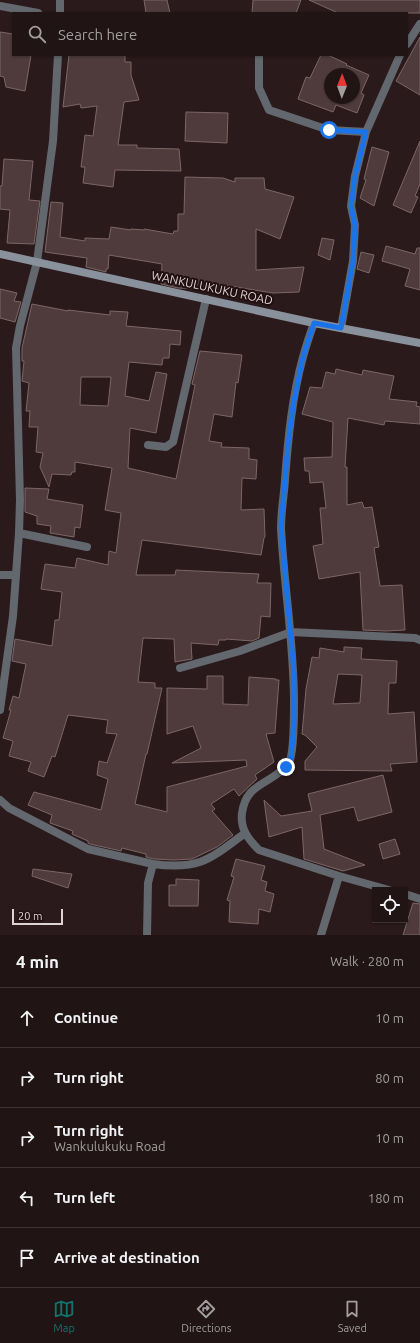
<!DOCTYPE html>
<html lang="en">
<head>
<meta charset="utf-8">
<style>
	:root { --surface:#201414; --page:#281d1d; --text:#f1f3f6; --muted:#a29ea0; --line:#3d3334; --accent:#0f766e }
	body { margin:0; font-family:Ubuntu,sans-serif; background:var(--page); color:var(--text) }
	.controls { position:absolute; right:12px; bottom:12px; display:grid; overflow:hidden; border-radius:0px; box-shadow:0 1px 3px #0004 }
	.controls button { width:36px; height:36px; display:grid; place-items:center; padding:0; border:0; border-bottom:1px solid var(--line); background:var(--surface); color:var(--text); font:20px sans-serif }
	.compass { position:absolute; left:324px; top:68px; width:36px; height:36px; border-radius:50%; background:var(--surface); box-shadow:0 1px 3px #0004; rotate:1deg }
	.scale { position:absolute; left:12px; bottom:10px; width:51px; box-sizing:border-box; padding-left:4px; border:2px solid #ded2d2; border-top:0; font-size:11px; line-height:14px; white-space:nowrap; color:#ded2d2; -webkit-text-stroke:3px #211012; paint-order:stroke }
	.stop { position:absolute; width:12px; height:12px; margin:-9px; border:3px solid #1a73e8; border-radius:50%; background:#fff }
	.stop.end { background:#1a73e8; border-color:#fff; box-shadow:0 1px 4px #0008 }
	.list { margin:0; padding:0; list-style:none }
	h2 { display:flex; justify-content:space-between; align-items:center; height:52px; margin:0; padding:0 16px; font-size:17px }
	h2 small { font-size:13px; font-weight:400; color:var(--muted) }
	.list li { display:grid; grid-template-columns:26px 1fr auto; gap:12px; align-items:center; box-sizing:border-box; height:60px; padding:0 16px; border-top:1px solid var(--line) }
	.list b { display:block; font-size:15px; white-space:nowrap }
	.list p { margin:0; font-size:13px; white-space:nowrap; color:var(--muted) }
	.list em { font-size:13px; font-style:normal; color:var(--muted) }
	.icon { flex:none; width:22px; height:22px; fill:none; stroke:currentColor; stroke-width:2; stroke-linecap:round; stroke-linejoin:round }
	.map { position:relative; flex:none; width:420px; height:935px; overflow:hidden }
	.search { position:absolute; background:var(--surface); box-shadow:0 1px 3px #0004; left:12px; right:12px; top:12px; height:44px; display:flex; align-items:center; gap:10px; box-sizing:border-box; padding:0 14px; border-radius:0px; color:var(--muted); font-size:15px }
	.sheet { height:352px; background:var(--surface) }
	nav { display:flex; justify-content:space-around; align-items:center; box-sizing:border-box; height:56px; border-top:1px solid var(--line); background:var(--surface); font-size:11px; color:var(--muted) }
	nav a { display:grid; justify-items:center; gap:2px }
	nav .on { color:var(--accent) }
	.map>svg:first-child { display:block }
</style>
</head>
<body>
<div class="map">
<svg width="420" height="935" viewBox="0 0 420 935">
	<rect width="100%" height="100%" fill="#2b1a1b"/>
	<path fill="#4f3b3c" stroke="#7c6667" fill-rule="evenodd" d="M 144,0 L 167,0 L 170,13 L 146,13 Z
		M 253,0 L 301,0 L 296,13 L 252,13 Z
		M 309,0 L 420,0 L 420,13 L 338,13 Z
		M 0,32 L 13,34 L 13,55 L 31,55 L 25,91 L 6,87 L 4,77 L 0,76 Z
		M 420,37 L 420,95 L 396,81 Z
		M 69,55 L 125,55 L 125,62 L 131,62 L 131,75 L 139,100 L 124,102 L 118,145 L 137,145 L 137,148 L 179,149 L 181,171 L 115,170 L 113,187 L 83,183 L 85,167 L 81,167 L 85,135 L 93,136 L 97,106 L 81,108 L 80,104 L 63,107 Z
		M 321,55 L 328,55 L 347,64 L 346,65 L 369,75 L 361,93 L 364,95 L 357,113 L 336,105 L 333,112 L 298,99 L 306,77 L 310,78 ZM 330,74 L 354,74 L 354,98 L 330,98 Z
		M 186,112 L 228,113 L 227,143 L 185,141 Z
		M 420,141 L 420,184 L 415,196 L 418,197 L 411,213 L 393,205 Z
		M 372,147 L 389,152 L 374,206 L 360,198 L 366,180 L 364,179 Z
		M 4,159 L 33,161 L 29,200 L 40,201 L 34,244 L 7,243 L 10,210 L 0,209 L 0,186 L 2,186 Z
		M 185,177 L 223,178 L 235,182 L 235,178 L 264,178 L 265,189 L 294,197 L 280,239 L 256,229 L 256,270 L 304,267 L 299,292 L 273,293 L 224,285 L 224,290 L 178,288 L 161,284 L 162,264 L 109,255 L 108,269 L 106,269 L 106,272 L 86,267 L 87,258 L 45,252 L 51,202 L 63,203 L 60,237 L 85,241 L 85,238 L 109,239 L 111,227 L 131,230 L 131,229 L 144,230 L 144,229 L 173,234 L 174,231 L 178,231 L 178,214 L 184,214 Z
		M 322,238 L 334,240 L 330,260 L 318,255 Z
		M 386,246 L 415,254 L 417,248 L 420,248 L 420,290 L 405,286 L 410,269 L 382,261 Z
		M 361,252 L 374,255 L 369,273 L 357,269 Z
		M 0,289 L 17,293 L 14,301 L 21,302 L 15,322 L 0,318 Z
		M 32,304 L 68,311 L 68,310 L 110,315 L 110,311 L 128,312 L 126,326 L 181,331 L 180,345 L 170,344 L 169,358 L 163,358 L 162,365 L 129,362 L 125,396 L 149,401 L 156,372 L 167,374 L 156,433 L 130,428 L 128,468 L 176,479 L 195,385 L 192,384 L 200,351 L 242,355 L 238,383 L 236,382 L 232,417 L 214,414 L 209,441 L 222,443 L 221,447 L 249,448 L 249,459 L 257,460 L 256,479 L 242,478 L 241,510 L 264,509 L 265,537 L 264,538 L 261,555 L 142,540 L 136,575 L 175,575 L 176,570 L 259,574 L 257,583 L 271,583 L 270,617 L 261,616 L 259,638 L 252,641 L 226,639 L 226,640 L 219,640 L 218,645 L 191,643 L 192,659 L 175,662 L 174,639 L 143,638 L 138,682 L 155,683 L 155,688 L 162,688 L 147,754 L 146,754 L 135,804 L 167,812 L 167,787 L 247,766 L 246,760 L 172,763 L 201,748 L 193,726 L 167,734 L 167,688 L 207,689 L 207,676 L 223,676 L 223,704 L 248,705 L 249,677 L 276,679 L 276,680 L 279,680 L 275,733 L 266,734 L 274,762 L 255,775 L 257,779 L 239,796 L 234,789 L 211,804 L 215,809 L 212,811 L 233,835 L 217,847 L 192,859 L 174,860 L 154,859 L 146,857 L 146,854 L 122,848 L 121,851 L 90,844 L 88,843 L 88,841 L 72,834 L 73,831 L 50,823 L 52,815 L 28,805 L 34,792 L 101,810 L 108,779 L 97,775 L 99,761 L 107,763 L 117,734 L 106,733 L 108,720 L 68,715 L 55,757 L 52,756 L 44,777 L 28,771 L 31,762 L 9,756 L 13,741 L 3,738 L 11,710 L 9,710 L 13,696 L 19,698 L 26,664 L 12,661 L 15,639 L 52,646 L 55,620 L 59,620 L 62,592 L 41,589 L 45,564 L 75,568 L 77,558 L 108,565 L 109,551 L 116,553 L 121,513 L 105,510 L 112,468 L 75,462 L 75,472 L 72,472 L 71,475 L 52,474 L 49,487 L 40,467 L 43,453 L 36,452 L 38,427 L 29,427 L 30,411 L 26,411 L 29,383 L 22,381 L 24,361 L 22,361 L 22,348 ZM 81,377 L 111,377 L 108,406 L 80,405 Z
		M 336,369 L 362,375 L 363,370 L 394,376 L 389,399 L 417,402 L 416,406 L 420,407 L 420,424 L 385,421 L 384,425 L 348,418 L 345,467 L 347,467 L 347,505 L 362,502 L 364,508 L 372,507 L 379,547 L 374,548 L 380,586 L 402,585 L 405,630 L 386,631 L 363,630 L 360,572 L 319,579 L 313,546 L 323,544 L 320,508 L 326,508 L 323,482 L 310,483 L 309,471 L 305,471 L 304,458 L 332,457 L 333,422 L 302,414 L 310,387 L 322,388 L 326,372 L 335,374 Z
		M 25,488 L 49,489 L 47,499 L 83,505 L 80,528 L 75,527 L 74,537 L 50,533 L 51,526 L 37,524 L 37,516 L 25,512 Z
		M 344,647 L 362,648 L 361,659 L 397,661 L 396,683 L 389,683 L 388,714 L 414,712 L 417,762 L 390,764 L 392,771 L 305,770 L 305,761 L 317,747 L 305,735 L 302,734 L 306,689 L 312,657 L 319,658 L 320,648 L 344,652 ZM 338,674 L 362,675 L 360,703 L 333,704 Z
		M 383,775 L 392,812 L 358,821 L 354,807 L 320,815 L 324,849 L 365,865 L 343,871 L 304,859 L 302,827 L 269,837 L 264,800 L 281,816 L 312,811 L 308,794 Z
		M 395,839 L 400,854 L 383,859 L 379,844 Z
		M 236,859 L 265,866 L 261,880 L 267,882 L 265,891 L 274,894 L 270,912 L 259,909 L 258,924 L 229,922 L 230,901 L 227,900 L 234,877 L 231,876 Z
		M 33,869 L 72,874 L 68,888 L 32,876 Z
		M 176,879 L 199,880 L 198,906 L 169,906 L 169,885 L 176,885 Z
		M 413,903 L 420,904 L 420,935 L 403,935 Z"/>
	<g fill="none" stroke-linecap="round" stroke-linejoin="round">
		<path stroke="#62686e" stroke-width="8" d="M 148,445 L 166,447 L 173,442 L 206,299
			M 0,575 L 16,575"/>
		<path stroke="#62686e" stroke-width="8" d="M 0,6 L 38,13
			M 407,44 L 420,24
			M 259,55 L 259,88 L 269,110 L 329,130 L 366,132 L 400,55
			M 314,323 C 310,334 306,346 303,357 C 292,397 288,439 285,480 C 284,495 281,512 281,528 C 284,586 294,644 294,702 C 294,714 294,754 289,762 C 288,766 284,768 281,771 C 263,786 246,786 242,813 C 240,829 248,839 259,850 L 339,876 L 389,890
			M 341,328 L 353,261 L 355,225 L 351,206 L 355,176 L 366,132
			M 19,533 L 87,547
			M 180,668 L 240,651 L 291,632 L 415,638 L 420,640
			M 0,710 L 13,616 L 19,533 L 20,500 L 16,348 L 20,326 L 37,262
			M 0,800 L 9,808 L 88,849 L 153,864
			M 405,894 L 420,899
			M 147,935 L 148,883 L 153,864 C 199,870 209,860 245,833
			M 321,935 L 339,876"/>
		<path stroke="#62686e" stroke-width="8" d="M 60,13 L 60,0
			M 37,262 L 53,141 L 58,55"/>
		<path stroke="#88919c" stroke-width="8" d="M 0,254 L 314,323 L 420,343"/>
	</g>
	<g fill="none" stroke-linecap="round" stroke-linejoin="round">
		<path stroke="#1a73e8" stroke-width="5" d="M 286,767 L 291,758 L 294,722 L 294,673 L 281,526 L 288,445 L 293,406 L 303,357 L 314,323 L 341,328 L 353,261 L 355,225 L 351,206 L 355,176 L 366,132 L 329,130"/>
	</g>
	<g text-anchor="middle" stroke-width="4" stroke-linejoin="round" paint-order="stroke">
		<g font-size="12" fill="#ded2d2" stroke="#211012">
			<text transform="translate(212 288) rotate(12)" y="4">WANKULUKUKU ROAD</text>
		</g>
	</g>
</svg>
<div class="controls">
<button><svg class="icon" aria-label="locate" viewBox="0 0 24 24"><circle cx="12" cy="12" r="6"/><path d="M12 2v4M12 18v4M2 12h4M18 12h4"/></svg></button>
</div>
<svg class="compass" viewBox="-18 -18 36 36"><path d="M0-13l5 13h-10z" fill="#e53935"/><path d="M0 13l5-13h-10z" fill="#a29ea0"/></svg>
<div class="scale">20 m</div>
<div class="stop" style="left:329px;top:130px"></div>
<div class="stop end" style="left:286px;top:767px"></div>
<div class="search"><svg class="icon" aria-label="search" viewBox="0 0 24 24"><circle cx="10" cy="10" r="6"/><path d="M15 15l6 6"/></svg>Search here</div>
</div>
<section class="sheet">
<h2>4 min<small>Walk · 280 m</small></h2>
<ul class="list">
<li><svg class="icon" aria-label="ahead" viewBox="0 0 24 24"><path d="M12 20V5M6 11l6-6 6 6"/></svg><div><b>Continue</b></div><em>10 m</em></li>
<li><svg class="icon" aria-label="right" viewBox="0 0 24 24"><path d="M7 20v-9h11M14 6l5 5-5 5"/></svg><div><b>Turn right</b></div><em>80 m</em></li>
<li><svg class="icon" aria-label="right" viewBox="0 0 24 24"><path d="M7 20v-9h11M14 6l5 5-5 5"/></svg><div><b>Turn right</b><p>Wankulukuku Road</p></div><em>10 m</em></li>
<li><svg class="icon" aria-label="left" viewBox="0 0 24 24"><path d="M17 20v-9H6M10 6l-5 5 5 5"/></svg><div><b>Turn left</b></div><em>180 m</em></li>
<li><svg class="icon" aria-label="arrive" viewBox="0 0 24 24"><path d="M6 21V4h12l-3 4 3 4H6"/></svg><div><b>Arrive at destination</b></div></li>
</ul>
</section>
<nav>
<a class="on"><svg class="icon" aria-label="map" viewBox="0 0 24 24"><path d="M3 6l6-2 6 2 6-2v14l-6 2-6-2-6 2zM9 4v14M15 6v14"/></svg>Map</a>
<a><svg class="icon" aria-label="directions" viewBox="0 0 24 24"><path d="M12 3l9 9-9 9-9-9zM9 14v-3h6M13 9l2 2-2 2"/></svg>Directions</a>
<a><svg class="icon" aria-label="saved" viewBox="0 0 24 24"><path d="M7 4h10v16l-5-4-5 4z"/></svg>Saved</a>
</nav>
</body>
</html>
